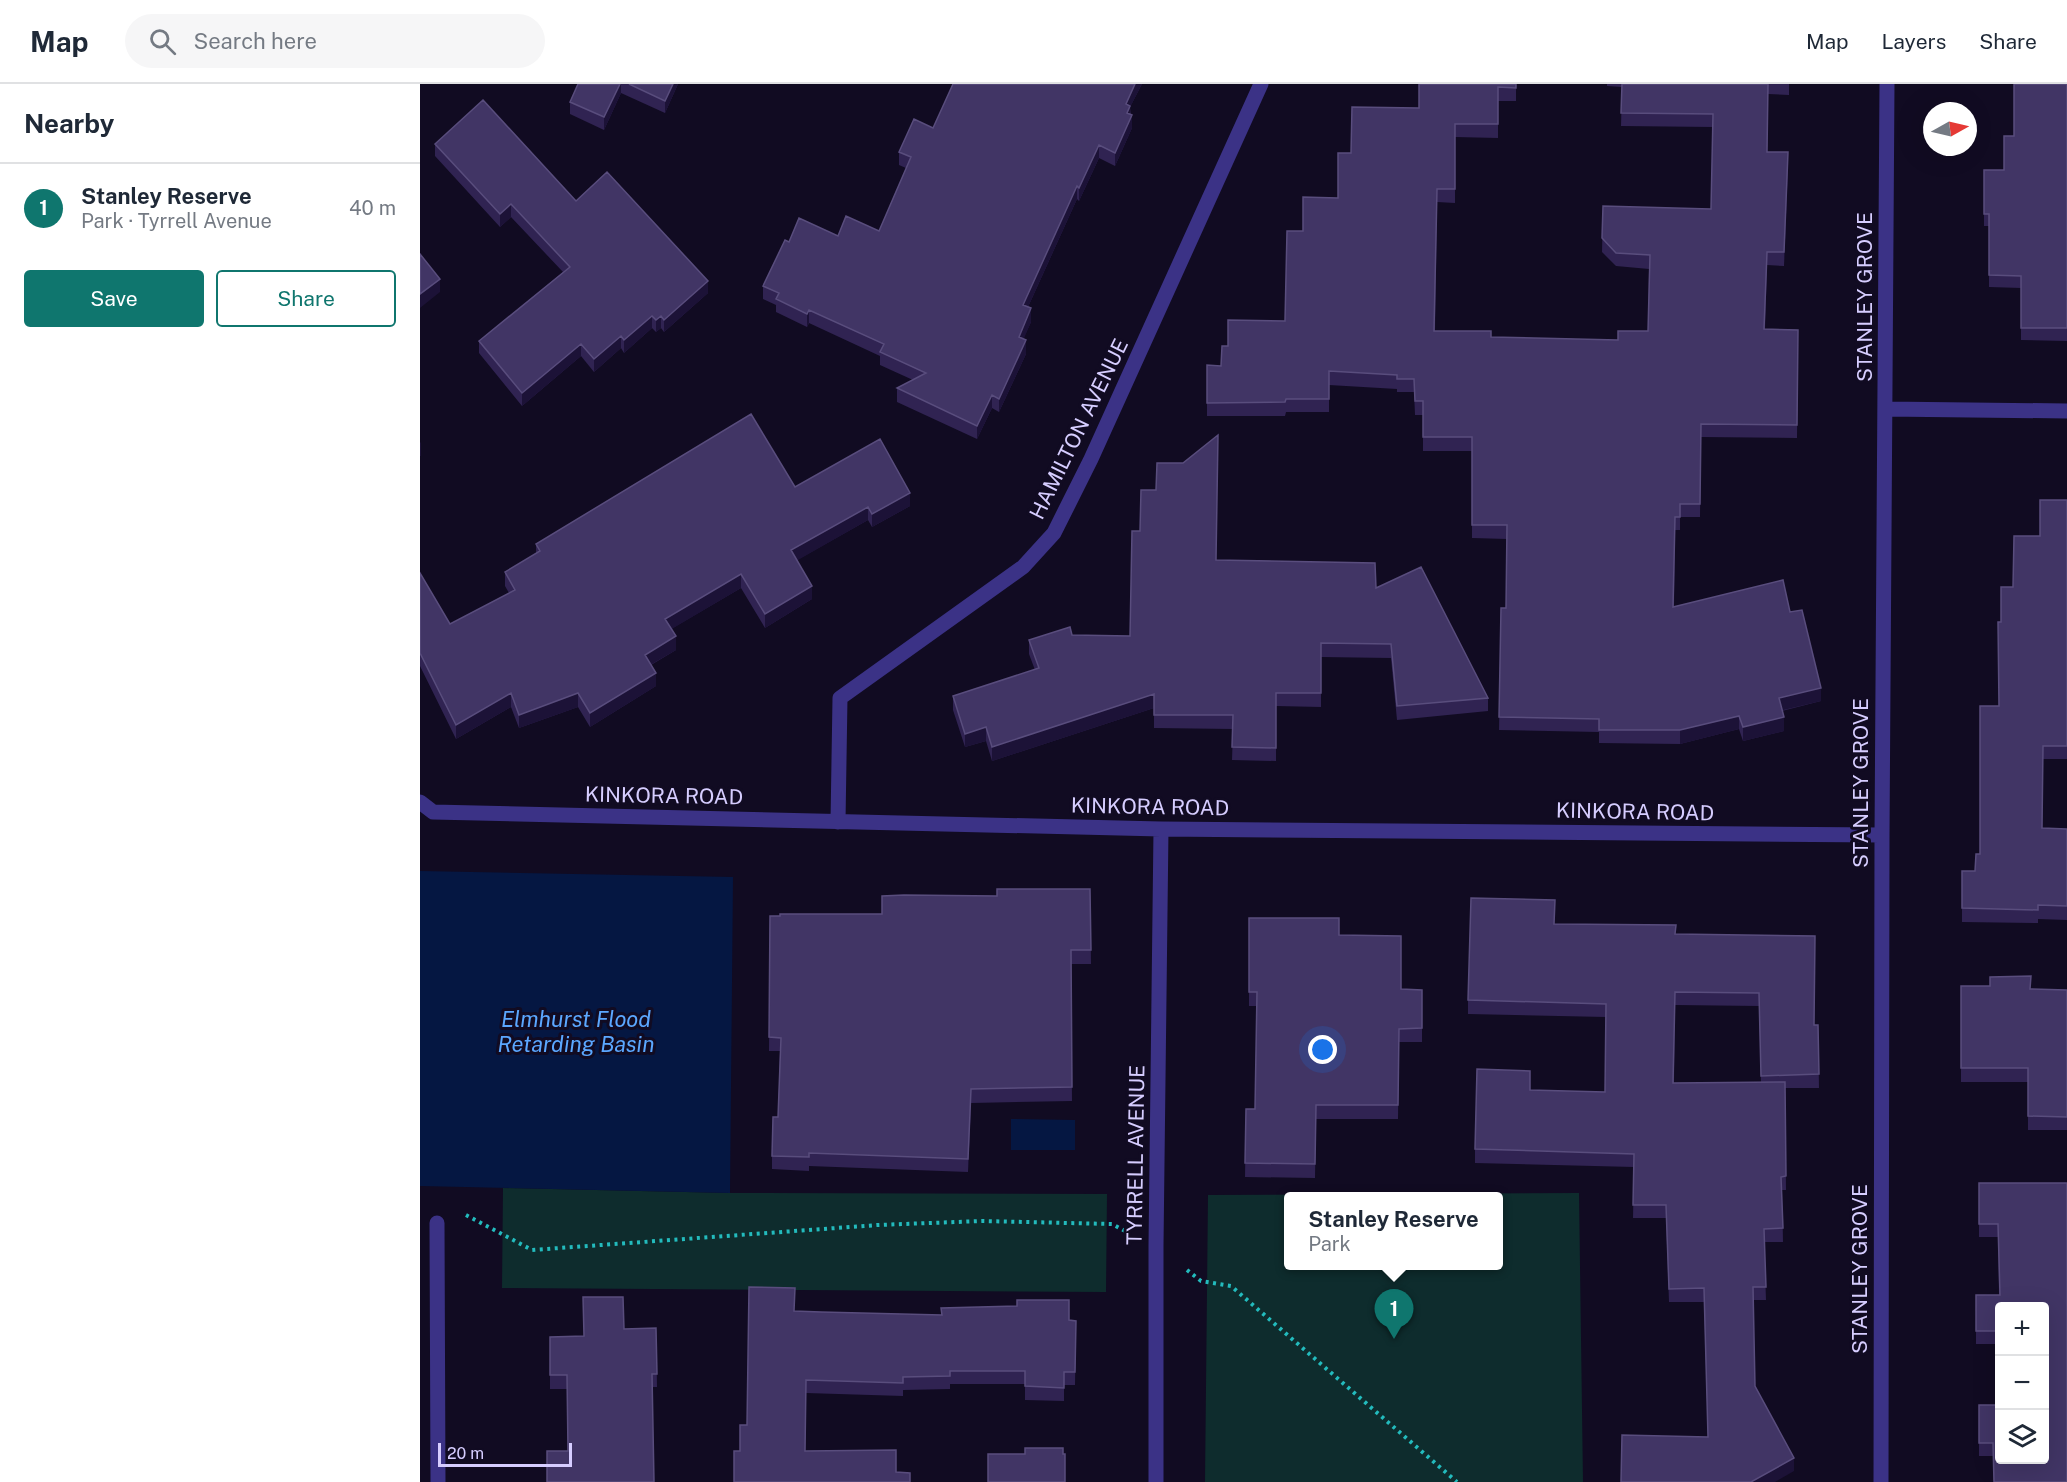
<!DOCTYPE html>
<html lang="en">
<head>
<meta charset="utf-8">
<style>
	:root { --surface:#fff; --page:#f6f6f7; --text:#1f2937; --muted:#747a83; --line:#e0e1e3; --accent:#0f766e }
	body { margin:0; font-family:"Public Sans",sans-serif; background:var(--page); color:var(--text) }
	.controls { position:absolute; right:18px; bottom:18px; display:grid; overflow:hidden; border-radius:6px; box-shadow:0 6px 24px #0002 }
	.controls button { width:54px; height:54px; display:grid; place-items:center; padding:0; border:0; border-bottom:2px solid var(--line); background:var(--surface); color:var(--text); font:30px sans-serif }
	.compass { position:absolute; left:1503px; top:18px; width:54px; height:54px; border-radius:50%; background:var(--surface); box-shadow:0 6px 24px #0002; rotate:82deg }
	.scale { position:absolute; left:18px; bottom:15px; width:134px; box-sizing:border-box; padding-left:6px; border:3px solid #d6cdff; border-top:0; font-size:16px; line-height:21px; white-space:nowrap; color:#d6cdff; -webkit-text-stroke:4px #110b22; paint-order:stroke }
	.you { position:absolute; left:903px; top:966px; width:21px; height:21px; margin:-15px; border:4px solid #fff; border-radius:50%; background:#1a73e8; box-shadow:0 0 0 9px #1a73e833 }
	.badge { display:grid; place-items:center; width:39px; height:39px; border-radius:50%; background:var(--accent); color:#fff; font-size:20px; font-weight:700 }
	.pin { position:absolute; translate:-50% -50px; filter:drop-shadow(0 2px 3px #0008) }
	.pin::after { content:''; position:absolute; top:32px; width:21px; height:18px; background:inherit; clip-path:polygon(0 0,100% 0,50% 100%) }
	.popup { position:absolute; left:864px; top:1108px; width:219px; height:78px; box-sizing:border-box; display:grid; place-content:center; border-radius:6px; background:var(--surface); filter:drop-shadow(0 2px 4px #0005); font-size:20px; white-space:nowrap; color:var(--muted) }
	.popup b { font-size:22px; color:var(--text) }
	.popup::after { content:''; position:absolute; left:50%; top:100%; margin-left:-12px; border:12px solid transparent; border-top-color:var(--surface) }
	.list { margin:0; padding:0; list-style:none }
	h2 { display:flex; justify-content:space-between; align-items:center; height:78px; margin:0; padding:0 24px; font-size:26px }
	h2 small { font-size:20px; font-weight:400; color:var(--muted) }
	.list li { display:grid; grid-template-columns:39px 1fr auto; gap:18px; align-items:center; box-sizing:border-box; height:90px; padding:0 24px; border-top:2px solid var(--line) }
	.list b { display:block; font-size:22px; white-space:nowrap }
	.list p { margin:0; font-size:20px; white-space:nowrap; color:var(--muted) }
	.list em { font-size:20px; font-style:normal; color:var(--muted) }
	.actions { display:flex; gap:12px; padding:18px 24px }
	.actions a { flex:1; padding:14px 0; border:2px solid var(--accent); border-radius:6px; text-align:center; font-size:21px; color:var(--accent) }
	.actions .main { background:var(--accent); color:#fff }
	.icon { flex:none; width:33px; height:33px; fill:none; stroke:currentColor; stroke-width:2; stroke-linecap:round; stroke-linejoin:round }
	.map { position:relative; flex:none; width:1647px; height:1398px; overflow:hidden }
	header { display:flex; align-items:center; gap:36px; box-sizing:border-box; height:84px; padding:0 30px; background:var(--surface); border-bottom:2px solid var(--line) }
	header strong { font-size:28px }
	nav { display:flex; gap:33px; margin-inline-start:auto; font-size:21px }
	.search { width:420px; height:54px; background:var(--page); display:flex; align-items:center; gap:15px; box-sizing:border-box; padding:0 21px; border-radius:33px; color:var(--muted); font-size:22px }
	main { display:flex }
	aside { flex:1; background:var(--surface) }
	.map>svg:first-child { display:block }
</style>
</head>
<body>
<header>
<strong>Map</strong>
<div class="search"><svg class="icon" aria-label="search" viewBox="0 0 24 24"><circle cx="10" cy="10" r="6"/><path d="M15 15l6 6"/></svg>Search here</div>
<nav><a>Map</a><a>Layers</a><a>Share</a></nav>
</header>
<main>
<aside>
<h2>Nearby<small></small></h2>
<ul class="list">
<li><span class="badge">1</span><div><b>Stanley Reserve</b><p>Park · Tyrrell Avenue</p></div><em>40 m</em></li>
</ul>
<div class="actions"><a class="main">Save</a><a>Share</a></div>
</aside>
<div class="map">
<svg width="1647" height="1398" viewBox="0 0 1647 1398">
	<rect width="100%" height="100%" fill="#110b22"/>
	<path fill="#0e2c2d" fill-rule="evenodd" d="M 83,1104 L 310,1109 L 687,1110 L 686,1208 L 82,1204 Z
		M 1159,1109 L 1163,1398 L 785,1398 L 788,1111 ZM 869,1112 L 1079,1112 L 1079,1182 L 869,1182 Z"/>
	<path fill="#051742" d="M 0,787 L 313,793 L 310,1109 L 0,1102 Z
		M 591,1035 L 655,1036 L 655,1066 L 591,1066 Z"/>
	<g fill="none" stroke-linecap="round" stroke-linejoin="round">
		<path stroke="#23bbbd" stroke-width="4" stroke-dasharray="3 4.5" stroke-linecap="butt" d="M 46,1131 L 112,1166 L 458,1141 L 562,1137 L 692,1140 L 705,1147
			M 767,1186 L 781,1197 L 811,1202 L 1037,1398"/>
		<path stroke="#3b3286" stroke-width="15" d="M 1466,325 L 1647,327
			M 0,718 L 13,728 L 741,745 L 1462,751
			M 418,738 L 420,614 L 603,483 L 634,449 L 671,375 L 841,0
			M 17,1139 L 18,1398
			M 736,1398 L 736,1162 L 741,745
			M 1461,1398 L 1462,751 L 1467,0"/>
	</g>
	<path fill="#302352" fill-rule="evenodd" d="M 158,0 L 258,0 L 245,29 L 201,9 L 184,46 L 150,30 L 150,18 Z
		M 533,0 L 722,0 L 710,23 L 712,44 L 695,82 L 679,74 L 659,117 L 657,115 L 608,223 L 611,238 L 603,255 L 606,270 L 579,328 L 572,324 L 557,355 L 477,318 L 477,304 L 493,296 L 460,281 L 460,272 L 389,239 L 387,243 L 356,228 L 356,221 L 343,215 L 343,202 L 369,158 L 459,147 L 486,84 L 479,81 L 479,68 L 513,44 Z
		M 999,0 L 1096,0 L 1096,17 L 1078,17 L 1078,54 L 1035,53 L 1035,119 L 1017,118 L 1015,247 L 1071,253 L 1198,256 L 1228,247 L 1229,185 L 1196,182 L 1182,168 L 1183,122 L 1291,125 L 1293,43 L 1201,42 L 1202,3 L 1187,2 L 1187,0 L 1369,0 L 1369,11 L 1348,10 L 1347,68 L 1368,81 L 1364,182 L 1347,181 L 1345,245 L 1378,246 L 1377,354 L 1281,353 L 1280,433 L 1260,433 L 1260,446 L 1255,446 L 1254,523 L 1370,528 L 1401,617 L 1362,627 L 1364,647 L 1323,657 L 1319,645 L 1260,660 L 1179,659 L 1179,648 L 1079,646 L 1081,524 L 1086,524 L 1087,455 L 1052,454 L 1052,367 L 1003,367 L 1003,331 L 995,331 L 994,308 L 977,308 L 977,305 L 909,301 L 909,328 L 866,328 L 865,332 L 787,332 L 787,281 L 801,282 L 808,262 L 865,237 L 883,147 L 918,114 L 931,69 L 999,24 Z
		M 1647,0 L 1647,257 L 1601,256 L 1601,204 L 1569,203 L 1569,142 L 1564,142 L 1564,86 L 1584,86 L 1594,52 Z
		M 15,60 L 156,117 L 288,209 L 244,248 L 241,244 L 236,248 L 232,244 L 204,269 L 201,264 L 174,288 L 161,272 L 102,322 L 59,269 L 59,257 L 143,188 L 91,133 L 80,143 L 15,72 Z
		M 375,403 L 490,422 L 452,443 L 448,436 L 377,476 L 392,515 L 345,544 L 321,504 L 251,545 L 256,566 L 231,581 L 236,602 L 170,643 L 158,623 L 99,644 L 91,623 L 36,655 L 0,582 L 0,489 L 30,540 L 89,509 L 85,502 L 85,488 L 116,470 L 116,460 Z
		M 1647,416 L 1647,675 L 1623,675 L 1622,744 L 1647,745 L 1647,836 L 1618,835 L 1618,839 L 1542,838 L 1542,787 L 1555,787 L 1560,770 L 1579,622 L 1581,538 L 1593,503 L 1620,452 Z
		M 796,476 L 956,504 L 1068,614 L 1068,627 L 977,636 L 971,574 L 901,573 L 901,623 L 856,622 L 856,677 L 812,676 L 813,645 L 734,644 L 734,624 L 572,677 L 566,657 L 545,663 L 533,626 L 533,612 L 615,586 L 609,570 L 609,556 L 652,551 L 710,552 Z
		M 670,805 L 671,880 L 651,880 L 652,1017 L 551,1019 L 548,1088 L 389,1082 L 389,1087 L 352,1085 L 352,1072 L 358,1033 L 360,967 L 349,967 L 350,832 L 462,830 L 577,812 Z
		M 829,834 L 919,851 L 981,905 L 1002,906 L 1002,958 L 979,958 L 978,1035 L 896,1035 L 895,1094 L 825,1093 L 826,1025 L 835,1025 L 837,922 L 829,922 Z
		M 1135,840 L 1255,850 L 1394,941 L 1398,941 L 1399,1004 L 1365,1004 L 1366,1106 L 1362,1106 L 1363,1158 L 1344,1158 L 1346,1216 L 1333,1216 L 1335,1302 L 1374,1387 L 1288,1353 L 1284,1218 L 1249,1218 L 1246,1134 L 1213,1134 L 1214,1083 L 1055,1079 L 1055,1065 L 1110,1006 L 1185,1008 L 1186,933 L 1048,930 L 1048,916 ZM 1255,921 L 1339,922 L 1341,999 L 1254,999 Z
		M 1541,902 L 1611,905 L 1647,906 L 1647,1046 L 1608,1046 L 1608,998 L 1541,998 Z
		M 1559,1099 L 1647,1099 L 1573,1372 L 1559,1372 L 1559,1321 L 1576,1321 L 1577,1260 L 1556,1260 L 1556,1211 L 1579,1211 L 1578,1153 L 1559,1153 Z
		M 375,1227 L 656,1237 L 655,1301 L 644,1301 L 644,1317 L 605,1316 L 605,1300 L 530,1300 L 530,1305 L 483,1306 L 483,1312 L 386,1309 L 385,1367 L 476,1388 L 320,1367 L 327,1341 Z
		M 236,1244 L 237,1303 L 232,1303 L 148,1367 L 147,1305 L 130,1305 L 130,1253 L 164,1252 L 204,1245 Z"/>
	<path fill="#1c1237" d="M 200,0 L 201,0 L 201,9 L 184,46 L 184,33 Z
		M 253,0 L 258,0 L 245,29 L 245,17 Z
		M 715,0 L 722,0 L 710,23 L 710,34 L 712,31 L 712,44 L 695,82 L 695,69 L 706,20 Z
		M 679,61 L 679,74 L 659,117 L 659,104 Z
		M 1368,68 L 1368,81 L 1364,182 L 1364,168 Z
		M 657,102 L 657,115 L 603,234 L 603,221 Z
		M 91,120 L 91,133 L 80,143 L 80,130 Z
		M 20,195 L 20,208 L 0,224 L 0,210 Z
		M 288,197 L 288,209 L 244,248 L 244,236 Z
		M 611,224 L 611,238 L 599,266 L 599,253 Z
		M 389,226 L 389,239 L 387,243 L 387,230 Z
		M 232,232 L 232,244 L 204,269 L 204,256 Z
		M 241,232 L 241,244 L 236,248 L 236,236 Z
		M 201,252 L 201,264 L 174,288 L 174,275 Z
		M 606,256 L 606,270 L 579,328 L 579,315 Z
		M 161,260 L 161,272 L 102,322 L 102,309 Z
		M 572,311 L 572,324 L 557,355 L 557,342 Z
		M 1,358 L 1,372 L 0,372 L 0,359 Z
		M 490,409 L 490,422 L 452,443 L 452,430 Z
		M 448,423 L 448,436 L 371,480 L 371,466 Z
		M 321,490 L 321,504 L 245,549 L 245,535 Z
		M 392,502 L 392,515 L 345,544 L 345,530 Z
		M 256,552 L 256,566 L 225,584 L 225,571 Z
		M 236,589 L 236,602 L 170,643 L 170,629 Z
		M 1401,604 L 1401,617 L 1359,627 L 1359,614 Z
		M 91,609 L 91,623 L 36,655 L 36,641 Z
		M 158,609 L 158,623 L 99,644 L 99,631 Z
		M 734,610 L 734,624 L 572,677 L 572,663 Z
		M 1319,632 L 1319,645 L 1260,660 L 1260,646 Z
		M 1364,633 L 1364,647 L 1323,657 L 1323,643 Z
		M 566,643 L 566,657 L 545,663 L 545,650 Z
		M 551,1005 L 551,1019 L 548,1088 L 548,1075 Z
		M 1374,1374 L 1374,1387 L 1355,1398 L 1331,1398 Z"/>
	<path fill="#413565" stroke="#594d7d" stroke-width="1.5" fill-rule="evenodd" d="M 158,0 L 200,0 L 184,33 L 150,18 Z
		M 209,0 L 253,0 L 245,17 Z
		M 533,0 L 715,0 L 706,20 L 710,22 L 707,29 L 712,31 L 695,69 L 679,61 L 659,104 L 657,102 L 603,221 L 611,224 L 599,253 L 606,256 L 579,315 L 572,311 L 557,342 L 477,304 L 506,289 L 460,268 L 464,260 L 389,226 L 387,230 L 356,215 L 359,209 L 343,202 L 365,156 L 369,158 L 379,134 L 418,152 L 426,132 L 459,147 L 491,73 L 479,68 L 494,35 L 513,44 Z
		M 999,0 L 1096,0 L 1096,4 L 1078,3 L 1078,40 L 1035,40 L 1035,105 L 1017,105 L 1014,247 L 1071,247 L 1071,253 L 1198,256 L 1198,247 L 1228,247 L 1230,171 L 1196,169 L 1182,154 L 1183,122 L 1291,125 L 1293,30 L 1201,29 L 1202,0 L 1348,0 L 1347,68 L 1368,68 L 1364,168 L 1347,168 L 1344,245 L 1378,246 L 1377,341 L 1281,340 L 1280,420 L 1260,420 L 1260,433 L 1255,433 L 1253,523 L 1363,496 L 1370,528 L 1382,526 L 1401,604 L 1359,614 L 1364,633 L 1323,643 L 1319,632 L 1260,646 L 1179,646 L 1179,635 L 1079,633 L 1081,524 L 1086,524 L 1087,441 L 1052,441 L 1052,353 L 1003,353 L 1003,317 L 995,317 L 994,295 L 977,295 L 977,291 L 909,287 L 909,315 L 866,315 L 865,318 L 787,319 L 787,281 L 801,282 L 802,262 L 808,262 L 808,236 L 865,237 L 867,147 L 883,147 L 883,113 L 918,114 L 918,69 L 931,69 L 932,23 L 999,24 Z
		M 1594,0 L 1647,0 L 1647,244 L 1601,244 L 1601,192 L 1569,191 L 1569,130 L 1564,130 L 1564,86 L 1584,86 L 1584,52 L 1594,52 Z
		M 63,16 L 156,117 L 187,88 L 288,197 L 244,236 L 241,232 L 236,236 L 232,232 L 204,256 L 201,252 L 174,275 L 161,260 L 102,309 L 59,257 L 150,183 L 91,120 L 80,130 L 15,60 Z
		M 0,170 L 20,195 L 0,210 Z
		M 331,330 L 375,403 L 460,355 L 490,409 L 452,430 L 448,423 L 371,466 L 392,502 L 345,530 L 321,490 L 245,535 L 256,552 L 225,571 L 236,589 L 170,629 L 158,609 L 99,631 L 91,609 L 36,641 L 0,569 L 0,489 L 30,540 L 95,506 L 85,488 L 120,467 L 116,460 Z
		M 798,351 L 796,476 L 955,479 L 956,504 L 1001,483 L 1068,614 L 977,622 L 971,560 L 901,559 L 901,609 L 856,609 L 856,664 L 812,663 L 813,631 L 734,631 L 734,610 L 572,663 L 566,643 L 545,650 L 533,612 L 619,584 L 609,556 L 650,543 L 652,551 L 710,552 L 712,447 L 720,447 L 721,406 L 736,406 L 737,379 L 763,379 Z
		M 1620,416 L 1647,416 L 1647,662 L 1623,662 L 1622,744 L 1647,745 L 1647,822 L 1618,821 L 1618,826 L 1542,824 L 1542,787 L 1555,787 L 1556,770 L 1560,770 L 1560,622 L 1579,622 L 1578,538 L 1581,538 L 1581,503 L 1593,503 L 1594,452 L 1620,452 Z
		M 577,805 L 670,805 L 671,866 L 651,866 L 652,1003 L 551,1005 L 548,1075 L 389,1069 L 389,1073 L 352,1072 L 353,1033 L 358,1033 L 361,954 L 349,953 L 350,832 L 360,832 L 360,830 L 462,830 L 462,812 L 484,811 L 577,812 Z
		M 1051,814 L 1135,816 L 1134,840 L 1256,841 L 1255,850 L 1395,852 L 1394,941 L 1398,941 L 1399,990 L 1341,992 L 1339,909 L 1255,908 L 1253,999 L 1365,998 L 1366,1092 L 1361,1093 L 1363,1144 L 1344,1145 L 1346,1203 L 1333,1203 L 1335,1302 L 1374,1374 L 1331,1398 L 1201,1398 L 1202,1351 L 1288,1353 L 1284,1204 L 1249,1205 L 1246,1121 L 1213,1121 L 1214,1070 L 1055,1065 L 1057,985 L 1110,987 L 1110,1006 L 1185,1008 L 1186,920 L 1048,916 Z
		M 829,834 L 919,834 L 919,851 L 981,852 L 981,905 L 1002,906 L 1002,944 L 979,945 L 978,1021 L 896,1021 L 895,1080 L 825,1079 L 826,1025 L 835,1025 L 837,908 L 829,908 Z
		M 1611,892 L 1610,905 L 1647,906 L 1647,1033 L 1608,1032 L 1608,984 L 1541,984 L 1541,902 L 1570,902 L 1570,893 Z
		M 1559,1099 L 1647,1099 L 1647,1398 L 1574,1398 L 1573,1359 L 1559,1359 L 1559,1321 L 1576,1321 L 1577,1247 L 1556,1247 L 1556,1211 L 1580,1211 L 1578,1140 L 1559,1140 ZM 1580,1222 L 1624,1222 L 1624,1376 L 1580,1376 Z
		M 329,1203 L 375,1204 L 374,1227 L 401,1228 L 522,1231 L 521,1224 L 597,1222 L 597,1216 L 649,1216 L 649,1236 L 656,1237 L 655,1288 L 644,1288 L 644,1304 L 605,1302 L 605,1287 L 530,1287 L 530,1292 L 483,1293 L 483,1299 L 386,1296 L 385,1367 L 476,1366 L 476,1388 L 490,1389 L 490,1398 L 314,1398 L 314,1367 L 320,1367 L 320,1341 L 327,1341 Z
		M 163,1213 L 203,1213 L 204,1245 L 236,1244 L 237,1290 L 232,1290 L 234,1398 L 127,1398 L 127,1367 L 148,1367 L 147,1291 L 130,1291 L 130,1253 L 164,1252 Z
		M 605,1364 L 643,1364 L 643,1370 L 645,1370 L 645,1398 L 568,1398 L 568,1370 L 605,1370 Z"/>
	<g text-anchor="middle" stroke-width="6" stroke-linejoin="round" paint-order="stroke">
		<g font-size="21" fill="#d6cdff" stroke="#110b22">
			<text transform="translate(1445 213) rotate(-90)" y="7">STANLEY GROVE</text>
			<text transform="translate(659 345) rotate(-64)" y="7">HAMILTON AVENUE</text>
			<text transform="translate(1441 699) rotate(-90)" y="7">STANLEY GROVE</text>
			<text transform="translate(244 712) rotate(1)" y="7">KINKORA ROAD</text>
			<text transform="translate(730 723) rotate(1)" y="7">KINKORA ROAD</text>
			<text transform="translate(1215 728) rotate(1)" y="7">KINKORA ROAD</text>
			<text transform="translate(716 1071) rotate(-89)" y="7">TYRRELL AVENUE</text>
			<text transform="translate(1440 1185) rotate(-90)" y="7">STANLEY GROVE</text>
		</g>
		<g font-size="22" font-style="italic" fill="#5ba7ff" stroke="#110b22">
			<text x="156" y="943">Elmhurst Flood<tspan x="156" dy="25">Retarding Basin</tspan></text>
		</g>
	</g>
</svg>
<div class="controls">
<button>+</button>
<button>−</button>
<button><svg class="icon" aria-label="layers" viewBox="0 0 24 24"><path d="M12 4l9 5-9 5-9-5zM3 14l9 5 9-5"/></svg></button>
</div>
<svg class="compass" viewBox="-18 -18 36 36"><path d="M0-13l5 13h-10z" fill="#e53935"/><path d="M0 13l5-13h-10z" fill="#747a83"/></svg>
<div class="scale">20 m</div>
<div class="you"></div>
<div class="pin badge" style="left:974px;top:1255px">1</div>
<div class="popup"><b>Stanley Reserve</b>Park</div>
</div>
</main>
</body>
</html>
